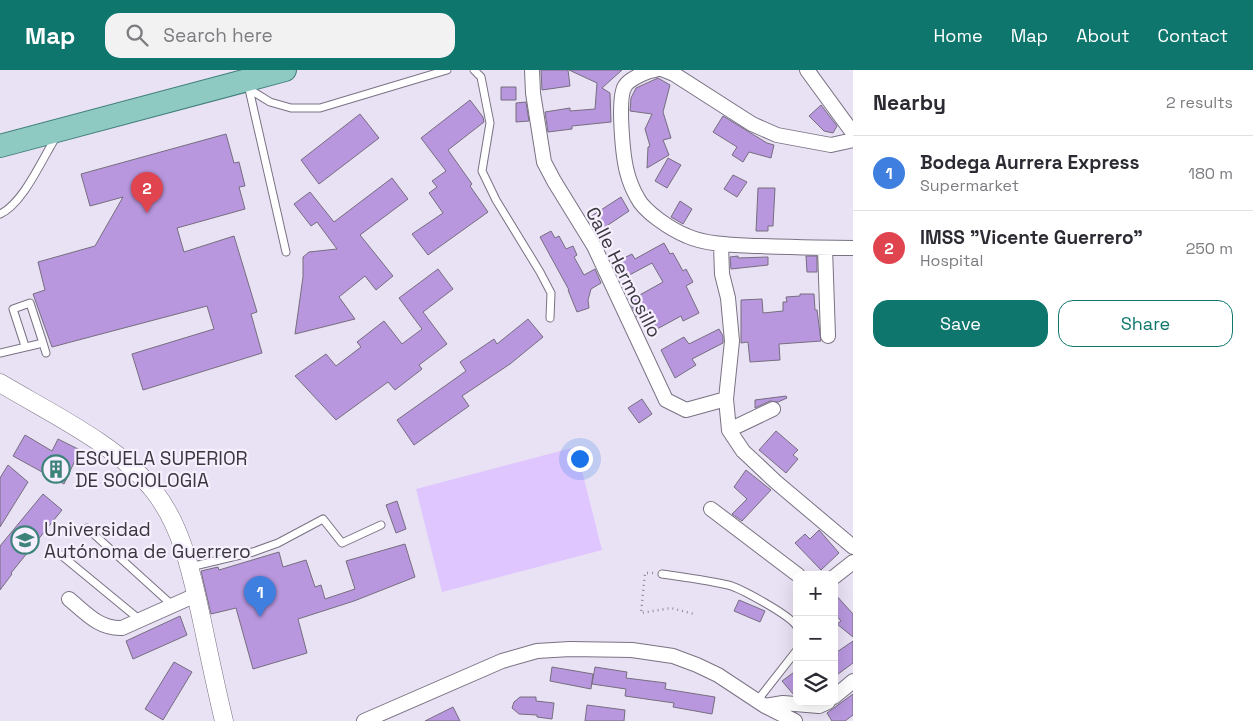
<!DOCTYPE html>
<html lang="en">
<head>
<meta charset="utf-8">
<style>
	:root { --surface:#fff; --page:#f2f2f3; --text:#2b2b33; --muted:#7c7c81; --line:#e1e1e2; --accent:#0f766e }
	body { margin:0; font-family:"Space Grotesk",sans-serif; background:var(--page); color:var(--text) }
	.controls { position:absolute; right:15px; bottom:15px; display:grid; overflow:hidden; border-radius:10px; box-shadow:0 5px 20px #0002 }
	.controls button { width:45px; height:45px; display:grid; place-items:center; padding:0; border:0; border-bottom:1px solid var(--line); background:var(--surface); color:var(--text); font:25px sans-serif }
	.you { position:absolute; left:579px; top:388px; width:18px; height:18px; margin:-12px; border:4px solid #fff; border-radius:50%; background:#1a73e8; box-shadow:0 0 0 8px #1a73e833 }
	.badge { display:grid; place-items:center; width:32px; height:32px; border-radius:50%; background:var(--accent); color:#fff; font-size:16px; font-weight:700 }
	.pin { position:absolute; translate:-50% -41px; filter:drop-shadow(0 1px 2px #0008) }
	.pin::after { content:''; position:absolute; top:26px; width:18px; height:15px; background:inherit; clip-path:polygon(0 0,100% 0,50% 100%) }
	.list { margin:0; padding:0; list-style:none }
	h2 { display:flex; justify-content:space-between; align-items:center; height:65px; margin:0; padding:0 20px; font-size:21px }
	h2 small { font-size:16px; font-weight:400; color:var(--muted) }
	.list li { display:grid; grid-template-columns:32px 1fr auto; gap:15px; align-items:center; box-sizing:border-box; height:75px; padding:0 20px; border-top:1px solid var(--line) }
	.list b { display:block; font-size:19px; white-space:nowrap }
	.list p { margin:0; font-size:16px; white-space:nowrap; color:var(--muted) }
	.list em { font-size:16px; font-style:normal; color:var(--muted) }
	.actions { display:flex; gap:10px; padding:15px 20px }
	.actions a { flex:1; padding:11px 0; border:1px solid var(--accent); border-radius:15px; text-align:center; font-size:18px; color:var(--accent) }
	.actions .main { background:var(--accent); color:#fff }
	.icon { flex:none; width:28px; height:28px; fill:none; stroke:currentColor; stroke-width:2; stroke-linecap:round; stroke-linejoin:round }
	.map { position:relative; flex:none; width:853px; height:651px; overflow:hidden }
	header { display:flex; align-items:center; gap:30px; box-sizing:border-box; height:70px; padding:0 25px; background:var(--accent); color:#fff }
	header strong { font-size:24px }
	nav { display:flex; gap:28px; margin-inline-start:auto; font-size:18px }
	.search { width:350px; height:45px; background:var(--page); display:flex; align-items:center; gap:12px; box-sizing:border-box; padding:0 18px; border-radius:15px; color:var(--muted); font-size:19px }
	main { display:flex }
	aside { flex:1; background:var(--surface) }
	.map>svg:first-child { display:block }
</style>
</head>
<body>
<header>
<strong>Map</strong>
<div class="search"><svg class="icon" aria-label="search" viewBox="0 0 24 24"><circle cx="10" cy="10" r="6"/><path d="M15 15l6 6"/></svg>Search here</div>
<nav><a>Home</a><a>Map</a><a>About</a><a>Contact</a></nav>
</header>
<main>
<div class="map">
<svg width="853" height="651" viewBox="0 0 853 651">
	<rect width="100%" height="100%" fill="#e9e1f4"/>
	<path fill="#dfc6fe" d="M 576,377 L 602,480 L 442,522 L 416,419 Z"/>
	<path fill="#b897de" stroke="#766e7f" d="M 541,0 L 568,0 L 570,16 L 542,20 Z
		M 569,0 L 622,0 L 602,18 L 610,23 L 611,52 L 572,56 L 572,59 L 548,62 L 545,42 L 570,38 L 570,41 L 595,39 L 597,13 Z
		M 658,8 L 670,15 L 663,42 L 671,68 L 663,70 L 669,85 L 647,98 L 648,77 L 650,76 L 645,59 L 652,44 L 630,41 L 631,28 L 636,18 Z
		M 501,17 L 516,17 L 516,30 L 501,30 Z
		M 470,30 L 483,47 L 484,52 L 448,80 L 472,114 L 470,116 L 488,142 L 428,185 L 412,164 L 443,143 L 429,123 L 437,117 L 432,111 L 446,101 L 421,68 Z
		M 526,32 L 529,51 L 516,52 L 516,33 Z
		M 821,35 L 837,56 L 833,63 L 824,61 L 809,46 Z
		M 360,44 L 379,68 L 319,114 L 301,90 Z
		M 723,46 L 767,73 L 774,75 L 771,88 L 749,82 L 743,92 L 732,85 L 737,77 L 713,62 Z
		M 226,64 L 234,93 L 239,92 L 245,116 L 239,117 L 245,139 L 177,158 L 184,182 L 234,166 L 257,242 L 251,244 L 262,283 L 143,320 L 132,284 L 214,259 L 207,236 L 52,277 L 33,224 L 45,220 L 38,192 L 95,176 L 123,127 L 90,136 L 81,104 Z
		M 668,88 L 681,95 L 667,118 L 655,111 Z
		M 733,105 L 747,112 L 737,127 L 724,119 Z
		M 392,108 L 408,129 L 360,165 L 393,206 L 376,220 L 365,206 L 339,227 L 355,249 L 295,264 L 303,207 L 303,187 L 309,182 L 337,179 L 317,152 L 311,156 L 294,134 L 310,122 L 334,152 Z
		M 758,118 L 775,118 L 773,156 L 768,156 L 768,161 L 756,161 Z
		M 621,127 L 629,141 L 599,161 L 590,147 Z
		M 680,131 L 692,139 L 683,154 L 671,147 Z
		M 551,161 L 555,168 L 559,166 L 566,179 L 573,176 L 577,185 L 574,187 L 584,205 L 595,199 L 601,213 L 591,219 L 588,230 L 589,238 L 577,242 L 568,220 L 569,220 L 540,167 Z
		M 664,173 L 670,184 L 673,183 L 683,201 L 686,199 L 693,212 L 686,216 L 699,243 L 683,251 L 681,246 L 657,259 L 648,241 L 637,247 L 629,231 L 663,212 L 652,193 L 620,210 L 612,194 L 632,184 L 635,189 Z
		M 738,186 L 738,188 L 768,187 L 768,195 L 731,199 L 730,187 Z
		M 806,186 L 817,186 L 817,202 L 807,202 Z
		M 438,199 L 453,219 L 423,242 L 447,274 L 419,295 L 422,299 L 395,320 L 388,312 L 336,350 L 295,306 L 326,284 L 336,296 L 361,277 L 357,272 L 384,251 L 402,274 L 422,259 L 399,228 Z
		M 800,224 L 814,224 L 815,240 L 817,240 L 821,271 L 779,274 L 780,290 L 750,292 L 748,272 L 741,273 L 741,230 L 762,229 L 763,243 L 783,241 L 783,232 L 787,232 L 786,227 L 800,226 Z
		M 528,249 L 543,267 L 510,294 L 462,326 L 469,336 L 414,375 L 397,350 L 466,301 L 460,292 L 494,269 L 497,274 Z
		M 719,259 L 723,266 L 723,273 L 692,289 L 696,295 L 675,308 L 661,280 L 684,267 L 689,274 Z
		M 786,326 L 787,328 L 778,332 L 770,331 L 755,338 L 755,330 Z
		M 642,329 L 652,344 L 639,353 L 628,338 Z
		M 776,361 L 798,380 L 793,385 L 798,389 L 786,403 L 759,380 Z
		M 25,365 L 52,381 L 58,369 L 80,380 L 64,414 L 13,386 Z
		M 8,395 L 28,412 L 0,457 L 0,408 Z
		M 746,400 L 771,420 L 742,451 L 732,444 L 747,429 L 734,417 Z
		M 43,424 L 62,440 L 11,503 L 12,504 L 0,520 L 0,476 Z
		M 397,431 L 406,459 L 396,463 L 386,435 Z
		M 819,460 L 839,483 L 821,500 L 795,473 L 805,464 L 810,469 Z
		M 405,474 L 415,507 L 354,531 L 298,549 L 307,583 L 253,599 L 236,538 L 211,544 L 201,501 L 218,497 L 219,500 L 279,482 L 283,497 L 306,490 L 315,517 L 321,515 L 325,529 L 355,519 L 346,491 Z
		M 834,523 L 853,544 L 853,567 L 837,554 L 841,551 L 834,543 Z
		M 739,530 L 765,541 L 760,552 L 734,541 Z
		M 180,546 L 187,565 L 133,589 L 126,571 Z
		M 853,571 L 853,593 L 834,607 L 834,584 Z
		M 174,592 L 192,602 L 163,650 L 145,639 Z
		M 552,597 L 593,604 L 591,619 L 550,611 Z
		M 595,597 L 627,602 L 626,608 L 666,613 L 665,619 L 715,627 L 712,644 L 673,637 L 674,633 L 625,626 L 626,619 L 592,614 Z
		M 797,600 L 797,625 L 794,625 L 782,611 Z
		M 853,624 L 853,645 L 845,651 L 832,651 L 827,643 Z
		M 520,627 L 536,627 L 536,631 L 554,633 L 552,649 L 537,647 L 537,645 L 519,644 L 512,638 L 514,632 Z
		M 587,635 L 625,640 L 624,651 L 585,651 Z
		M 453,637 L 460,651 L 425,651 Z"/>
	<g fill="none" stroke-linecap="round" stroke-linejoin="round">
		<g stroke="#7a7283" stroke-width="9">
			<path id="service" d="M 474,0 L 481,7 L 490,53 L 482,101 L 496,130 L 540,202 L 551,223 L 550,248
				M 248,12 L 249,19 L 270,32 L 291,38 L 320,38 L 447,0
				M 249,19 L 286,182
				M 0,144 C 23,134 42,89 56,67
				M 25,276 L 13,239 L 30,233 L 43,273
				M 0,283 L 43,273 L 46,283
				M 87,458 L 172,535
				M 61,485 L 140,550
				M 190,497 L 253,482 L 278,473 L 323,449 L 342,473 L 381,455
				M 662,504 C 684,507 706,510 728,515 C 740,518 792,546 797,557
				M 757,631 L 797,580"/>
		</g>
		<g stroke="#7a7283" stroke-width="16">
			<path id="minor" d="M 532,0 L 533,23 L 544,92 L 554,111 L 594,176 L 666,330 L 686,340 L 726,329
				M 655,0 C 647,1 629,9 625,16 C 617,28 623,87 627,102 C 629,110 633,120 637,127 C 644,142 672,160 687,166 C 707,175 736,175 758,176 C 790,177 821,178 853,178
				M 664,0 L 674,4 L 752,54 L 777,65 L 831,75 L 853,70
				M 807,0 L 853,63
				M 721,174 L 722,204 L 728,228 L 732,271 L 726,329 L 729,360 L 743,381 L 776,412 L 853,477
				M 825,178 L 828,266
				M 729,360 L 773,339
				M 711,439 L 798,505
				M 834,507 L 853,492
				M 69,529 C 86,543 99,559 122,558 L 196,525
				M 834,627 L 853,611
				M 765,636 L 783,633 L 819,636 L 828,632
				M 364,651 L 502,591 L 537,581 L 570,579 L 632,580 L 673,586 L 697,595 L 718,605 L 765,636 L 795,651"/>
		</g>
		<g stroke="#7a7283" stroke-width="19">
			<path id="tertiary" d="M 0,313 C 50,343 118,375 154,421 C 183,458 192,506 202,551 C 209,584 216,618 224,651"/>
		</g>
		<g stroke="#3f7e7a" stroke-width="24">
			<path id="primary" d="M 0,76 L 285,0"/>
		</g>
		<path stroke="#928d9a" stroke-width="2.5" stroke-dasharray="1 4" stroke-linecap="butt" d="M 653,503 L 645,503 L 641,543 L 671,538 L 694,544"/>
		<use href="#service" stroke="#fff" stroke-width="7"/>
		<use href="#minor" stroke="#fff" stroke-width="14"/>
		<use href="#tertiary" stroke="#fff" stroke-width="18"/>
		<use href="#primary" stroke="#8ec9c2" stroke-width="22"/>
	</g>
	<defs>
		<g id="building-ring" transform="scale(1.4375)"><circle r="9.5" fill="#f6effe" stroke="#3d837b" stroke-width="1.5"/><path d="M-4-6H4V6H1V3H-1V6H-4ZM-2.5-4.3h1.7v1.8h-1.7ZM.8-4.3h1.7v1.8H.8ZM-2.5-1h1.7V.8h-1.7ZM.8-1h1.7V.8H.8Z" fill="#3d837b"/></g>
		<g id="school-ring" transform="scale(1.4375)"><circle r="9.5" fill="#f6effe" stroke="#3d837b" stroke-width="1.5"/><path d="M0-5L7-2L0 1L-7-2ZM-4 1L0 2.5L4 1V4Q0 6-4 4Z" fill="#3d837b"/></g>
	</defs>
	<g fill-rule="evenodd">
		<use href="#building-ring" x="56" y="399"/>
		<use href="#school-ring" x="25" y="470"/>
	</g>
	<g text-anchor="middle" stroke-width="4.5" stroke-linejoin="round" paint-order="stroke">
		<g font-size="19" fill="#3a373f" stroke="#f6effe">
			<text transform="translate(624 202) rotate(63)" y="7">Calle Hermosillo</text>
		</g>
		<g font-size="19" fill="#3a373f" stroke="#f6effe" text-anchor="start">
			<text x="75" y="395">ESCUELA SUPERIOR<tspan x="75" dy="22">DE SOCIOLOGIA</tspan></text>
			<text x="44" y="466">Universidad<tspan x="44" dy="22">Autónoma de Guerrero</tspan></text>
		</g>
	</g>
</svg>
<div class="controls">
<button>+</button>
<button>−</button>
<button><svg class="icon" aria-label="layers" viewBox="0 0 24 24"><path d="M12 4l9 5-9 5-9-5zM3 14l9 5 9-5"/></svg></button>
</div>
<div class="you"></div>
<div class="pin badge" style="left:260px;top:547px;background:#3f7fe0">1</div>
<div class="pin badge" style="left:147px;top:143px;background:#e0444e">2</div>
</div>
<aside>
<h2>Nearby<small>2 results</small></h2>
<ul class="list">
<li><span class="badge" style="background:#3f7fe0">1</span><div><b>Bodega Aurrera Express</b><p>Supermarket</p></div><em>180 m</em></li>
<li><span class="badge" style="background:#e0444e">2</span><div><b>IMSS &quot;Vicente Guerrero&quot;</b><p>Hospital</p></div><em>250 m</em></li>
</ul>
<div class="actions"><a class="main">Save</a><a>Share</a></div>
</aside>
</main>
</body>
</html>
